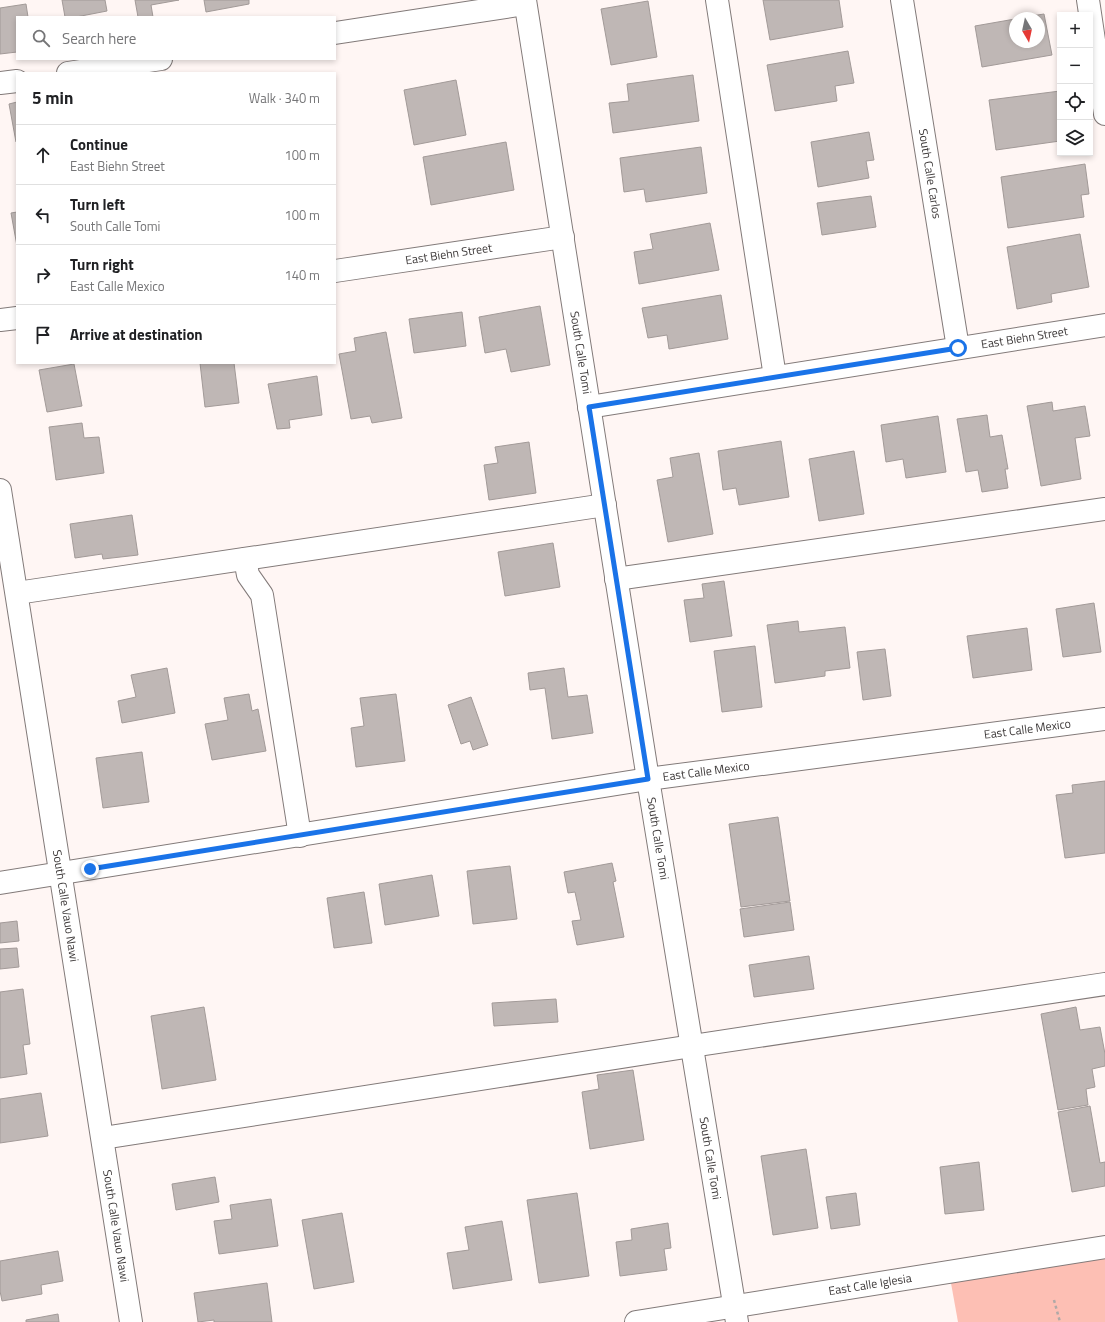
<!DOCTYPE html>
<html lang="en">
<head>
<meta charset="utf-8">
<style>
	:root { --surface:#fff; --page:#f6f6f6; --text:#202124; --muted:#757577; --line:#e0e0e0 }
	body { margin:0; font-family:"Titillium Web",sans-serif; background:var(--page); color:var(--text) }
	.controls { position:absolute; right:12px; top:12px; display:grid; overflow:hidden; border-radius:0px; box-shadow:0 2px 6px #0003 }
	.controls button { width:36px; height:36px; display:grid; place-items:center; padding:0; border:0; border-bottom:1px solid var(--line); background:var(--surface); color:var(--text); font:20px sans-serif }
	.compass { position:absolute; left:1009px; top:12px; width:36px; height:36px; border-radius:50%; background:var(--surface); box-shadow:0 2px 6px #0003; rotate:171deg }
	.stop { position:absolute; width:12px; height:12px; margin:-9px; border:3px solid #1a73e8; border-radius:50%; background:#fff }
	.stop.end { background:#1a73e8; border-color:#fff; box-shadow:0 1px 4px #0008 }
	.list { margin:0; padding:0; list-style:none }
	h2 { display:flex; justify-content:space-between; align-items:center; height:52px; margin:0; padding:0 16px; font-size:17px }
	h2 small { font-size:13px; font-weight:400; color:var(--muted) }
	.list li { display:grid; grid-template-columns:26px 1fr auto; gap:12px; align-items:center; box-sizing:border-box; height:60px; padding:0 16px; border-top:1px solid var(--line) }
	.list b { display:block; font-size:15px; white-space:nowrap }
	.list p { margin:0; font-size:13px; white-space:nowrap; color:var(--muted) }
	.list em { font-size:13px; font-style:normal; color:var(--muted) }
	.icon { flex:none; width:22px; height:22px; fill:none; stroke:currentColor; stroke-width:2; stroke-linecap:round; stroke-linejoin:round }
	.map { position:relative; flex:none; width:1105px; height:1322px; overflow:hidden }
	.search { position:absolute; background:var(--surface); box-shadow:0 2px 6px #0003; left:16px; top:16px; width:320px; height:44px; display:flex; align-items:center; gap:10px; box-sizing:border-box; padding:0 14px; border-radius:0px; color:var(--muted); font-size:15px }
	.panel { position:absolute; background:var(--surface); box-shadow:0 2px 6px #0003; left:16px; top:72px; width:320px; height:292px; border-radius:0px }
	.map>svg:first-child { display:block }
</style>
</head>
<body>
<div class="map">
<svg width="1105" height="1322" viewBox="0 0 1105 1322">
	<rect width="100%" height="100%" fill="#fff6f4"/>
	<path fill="#fdbfb4" d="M 1105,1247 L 1105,1322 L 958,1322 L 949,1272 Z"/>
	<path fill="#bfb7b5" stroke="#a29a98" d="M 62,0 L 105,0 L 107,11 L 76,17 L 65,17 Z
		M 135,0 L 179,0 L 151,5 L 153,17 L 138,17 Z
		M 204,0 L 249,0 L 249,4 L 206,12 Z
		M 763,0 L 839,0 L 843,27 L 770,40 Z
		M 648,1 L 657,57 L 611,65 L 601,9 Z
		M 26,4 L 28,17 L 17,17 L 17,52 L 0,54 L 0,8 Z
		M 1044,14 L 1052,55 L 982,67 L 975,26 L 1015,19 L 1015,42 L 1039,42 L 1039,18 L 1019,18 Z
		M 848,51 L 854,83 L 835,86 L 837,101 L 775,111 L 767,65 Z
		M 693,75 L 699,121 L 613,133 L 609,103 L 629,101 L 627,84 Z
		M 456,80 L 466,135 L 414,145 L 404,90 Z
		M 1060,91 L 1060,141 L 996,150 L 989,100 Z
		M 17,102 L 17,142 L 16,142 L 9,104 Z
		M 869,132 L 874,160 L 866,161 L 869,178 L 818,187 L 811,142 Z
		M 506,142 L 514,190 L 431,205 L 423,157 Z
		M 701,147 L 707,193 L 646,202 L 644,189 L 624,192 L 620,158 Z
		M 1085,164 L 1089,194 L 1081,195 L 1084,217 L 1008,228 L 1001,177 Z
		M 871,196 L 876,227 L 822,235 L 817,203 Z
		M 17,212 L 17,246 L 11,213 Z
		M 710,223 L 719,270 L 639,284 L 634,252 L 653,249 L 650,234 Z
		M 1080,234 L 1089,287 L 1051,294 L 1052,302 L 1017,309 L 1007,247 Z
		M 721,295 L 728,339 L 669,349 L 667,335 L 648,338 L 642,308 Z
		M 540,306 L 550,365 L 511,372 L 506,349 L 485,353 L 479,317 Z
		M 462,312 L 466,346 L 414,353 L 409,319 Z
		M 386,332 L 402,418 L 372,423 L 370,416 L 351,419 L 339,354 L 356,351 L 354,338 Z
		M 200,363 L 234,363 L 239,403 L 205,407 Z
		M 74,364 L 82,406 L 47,412 L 39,370 Z
		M 317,376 L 322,415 L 289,420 L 290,428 L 277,429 L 268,384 Z
		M 1052,402 L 1053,411 L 1085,406 L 1090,436 L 1075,438 L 1081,479 L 1041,486 L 1027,406 Z
		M 987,415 L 990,437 L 1002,435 L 1008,469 L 1005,469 L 1008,488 L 982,492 L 978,470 L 966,472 L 957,419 Z
		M 938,416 L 946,472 L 906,478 L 903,459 L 886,462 L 881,425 Z
		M 82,423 L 84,438 L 99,437 L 104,473 L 56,480 L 49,427 Z
		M 781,441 L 789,497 L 739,505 L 736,488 L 723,490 L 718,451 Z
		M 529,442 L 536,493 L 489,500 L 484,465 L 498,463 L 495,447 Z
		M 854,451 L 864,514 L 819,521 L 809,459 Z
		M 699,453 L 713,534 L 668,542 L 657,480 L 673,477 L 670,458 Z
		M 132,515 L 138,555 L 103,559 L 102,554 L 75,558 L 70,524 Z
		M 553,543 L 560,587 L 505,596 L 498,552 Z
		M 724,581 L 732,636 L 690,642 L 684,600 L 704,598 L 702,584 Z
		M 1094,603 L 1101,652 L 1063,657 L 1056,609 Z
		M 798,621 L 799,632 L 845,627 L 850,668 L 825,671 L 825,676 L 775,683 L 767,625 Z
		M 1027,628 L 1032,670 L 973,678 L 967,636 Z
		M 755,646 L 762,707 L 722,712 L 714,651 Z
		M 885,649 L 891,696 L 863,700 L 857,652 Z
		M 167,668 L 175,713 L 122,723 L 118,701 L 136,697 L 131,675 Z
		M 564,668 L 568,697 L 587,695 L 593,733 L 552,739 L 545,688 L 530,690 L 528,673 Z
		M 249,694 L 252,711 L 258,709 L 266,751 L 212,760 L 205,724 L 228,720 L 224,698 Z
		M 396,694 L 405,761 L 356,767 L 351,728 L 364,726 L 360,698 Z
		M 471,697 L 488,745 L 473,750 L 470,741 L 461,744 L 448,705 Z
		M 142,752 L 149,802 L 103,808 L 96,758 Z
		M 1105,781 L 1105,853 L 1065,858 L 1056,795 L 1073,793 L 1072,785 Z
		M 778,817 L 790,901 L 741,907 L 729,824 Z
		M 612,863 L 616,881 L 613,882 L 624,937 L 577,945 L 572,921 L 581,920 L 575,892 L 568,893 L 564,872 Z
		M 510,866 L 517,919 L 473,924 L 467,871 Z
		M 432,875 L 439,916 L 385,925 L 379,884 Z
		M 364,892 L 372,943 L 334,948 L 327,898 Z
		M 790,902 L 794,930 L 744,937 L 740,909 Z
		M 17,921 L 19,941 L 0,943 L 0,923 Z
		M 17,948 L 19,967 L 0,969 L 0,949 Z
		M 809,956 L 814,989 L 754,997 L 749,965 Z
		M 23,989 L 30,1044 L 23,1045 L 27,1074 L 0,1078 L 0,992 Z
		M 556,999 L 558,1022 L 494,1026 L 492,1003 Z
		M 204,1007 L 216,1080 L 162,1089 L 151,1016 Z
		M 1076,1007 L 1080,1030 L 1100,1027 L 1105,1054 L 1105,1066 L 1092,1069 L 1095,1087 L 1086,1089 L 1088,1105 L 1058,1110 L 1041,1014 Z
		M 633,1070 L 644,1140 L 590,1149 L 582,1092 L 599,1089 L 597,1075 Z
		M 41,1093 L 48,1136 L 0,1143 L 0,1099 Z
		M 1090,1106 L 1100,1163 L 1105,1162 L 1105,1186 L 1072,1192 L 1058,1112 Z
		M 806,1149 L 818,1228 L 773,1235 L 761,1156 Z
		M 979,1162 L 984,1210 L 945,1214 L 940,1167 Z
		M 215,1177 L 219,1202 L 176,1210 L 172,1184 Z
		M 577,1193 L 589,1276 L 539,1283 L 527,1200 Z
		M 856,1193 L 860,1225 L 831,1229 L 826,1197 Z
		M 271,1199 L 278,1246 L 219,1254 L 214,1221 L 232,1219 L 230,1205 Z
		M 342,1213 L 354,1282 L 314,1289 L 302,1220 Z
		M 502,1221 L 512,1280 L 453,1289 L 447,1253 L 469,1250 L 465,1227 Z
		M 668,1223 L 671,1248 L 664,1249 L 667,1270 L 620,1276 L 616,1242 L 632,1240 L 631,1229 Z
		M 58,1251 L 63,1281 L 41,1285 L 42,1294 L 2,1301 L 0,1291 L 0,1261 Z
		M 267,1283 L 272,1322 L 214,1322 L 214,1320 L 198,1322 L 194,1293 Z
		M 58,1314 L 59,1322 L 26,1322 L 26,1320 Z"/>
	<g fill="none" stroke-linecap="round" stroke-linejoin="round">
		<g stroke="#827a79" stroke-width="24">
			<g id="minor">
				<path id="s1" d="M 525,0 L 648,779 L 737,1322"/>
				<path d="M 717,0 L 775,377"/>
				<path id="s2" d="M 902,0 L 958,348"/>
				<path d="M 1088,0 L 1105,114"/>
				<path d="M 335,33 L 525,4"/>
				<path d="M 68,73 L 161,59"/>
				<path d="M 0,83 L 17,81"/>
				<path id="s3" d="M 335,271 L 563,237"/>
				<path d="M 0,320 L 17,318"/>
				<path id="s4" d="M 589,407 L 1105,325"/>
				<path id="s5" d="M 0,490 L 131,1322"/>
				<path d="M 245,559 L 248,575 L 262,595 L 300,836"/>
				<path d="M 616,579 L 1105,509"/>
				<path d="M 17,593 L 605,505"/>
				<path id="s6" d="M 0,883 L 648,779 L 1105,719"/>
				<path d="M 103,1138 L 692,1046 L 1105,984"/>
				<path id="s7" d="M 636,1322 L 1105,1247"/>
			</g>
		</g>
		<path stroke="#b0a9a7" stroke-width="2.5" stroke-dasharray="3 3" stroke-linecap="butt" d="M 1054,1300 L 1060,1322"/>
		<use href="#minor" stroke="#fff" stroke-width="22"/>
	</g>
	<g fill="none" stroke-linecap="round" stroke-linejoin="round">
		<path stroke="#1a73e8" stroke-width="5" d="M 90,869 L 648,779 L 589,407 L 958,348"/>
	</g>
	<g text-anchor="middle" stroke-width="3.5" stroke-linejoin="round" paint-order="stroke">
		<g font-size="12" fill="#3e3a3a" stroke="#fff6f4">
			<text dy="4" stroke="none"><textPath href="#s2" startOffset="176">South Calle Carlos</textPath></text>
			<text dy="4" stroke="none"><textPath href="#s3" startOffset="115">East Biehn Street</textPath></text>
			<text dy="4" stroke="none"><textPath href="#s4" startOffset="441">East Biehn Street</textPath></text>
			<text dy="4" stroke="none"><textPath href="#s1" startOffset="357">South Calle Tomi</textPath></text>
			<text dy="4" stroke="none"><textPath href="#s6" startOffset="1039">East Calle Mexico</textPath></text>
			<text dy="4" stroke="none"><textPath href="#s6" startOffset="715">East Calle Mexico</textPath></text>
			<text dy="4" stroke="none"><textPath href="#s1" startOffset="849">South Calle Tomi</textPath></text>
			<text dy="4" stroke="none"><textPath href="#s5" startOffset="421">South Calle Vauo Nawi</textPath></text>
			<text dy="4" stroke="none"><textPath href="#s1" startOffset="1173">South Calle Tomi</textPath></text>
			<text dy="4" stroke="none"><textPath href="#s5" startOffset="745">South Calle Vauo Nawi</textPath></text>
			<text dy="4" stroke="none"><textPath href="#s7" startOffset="237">East Calle Iglesia</textPath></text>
		</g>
	</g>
</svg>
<div class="controls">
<button>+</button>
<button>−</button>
<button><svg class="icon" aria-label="locate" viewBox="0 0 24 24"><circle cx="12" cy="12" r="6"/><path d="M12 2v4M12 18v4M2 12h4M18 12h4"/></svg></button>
<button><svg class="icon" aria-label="layers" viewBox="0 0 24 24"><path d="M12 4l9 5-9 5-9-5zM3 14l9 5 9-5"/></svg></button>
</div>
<svg class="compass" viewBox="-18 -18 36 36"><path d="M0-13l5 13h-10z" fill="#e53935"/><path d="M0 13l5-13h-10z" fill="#757577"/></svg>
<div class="stop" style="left:958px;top:348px"></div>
<div class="stop end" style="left:90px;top:869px"></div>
<div class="search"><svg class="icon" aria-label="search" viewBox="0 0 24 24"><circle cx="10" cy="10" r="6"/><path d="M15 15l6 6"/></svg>Search here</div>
<section class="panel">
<h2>5 min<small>Walk · 340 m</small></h2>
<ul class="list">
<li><svg class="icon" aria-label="ahead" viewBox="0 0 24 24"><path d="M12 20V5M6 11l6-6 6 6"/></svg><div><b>Continue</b><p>East Biehn Street</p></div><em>100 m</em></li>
<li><svg class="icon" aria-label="left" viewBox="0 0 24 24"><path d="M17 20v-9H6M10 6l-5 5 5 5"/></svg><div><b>Turn left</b><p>South Calle Tomi</p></div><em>100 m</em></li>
<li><svg class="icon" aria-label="right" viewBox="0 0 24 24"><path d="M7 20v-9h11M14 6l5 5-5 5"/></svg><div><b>Turn right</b><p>East Calle Mexico</p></div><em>140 m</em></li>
<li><svg class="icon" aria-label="arrive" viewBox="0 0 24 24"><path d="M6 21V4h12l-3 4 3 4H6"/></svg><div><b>Arrive at destination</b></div></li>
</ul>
</section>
</div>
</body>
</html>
